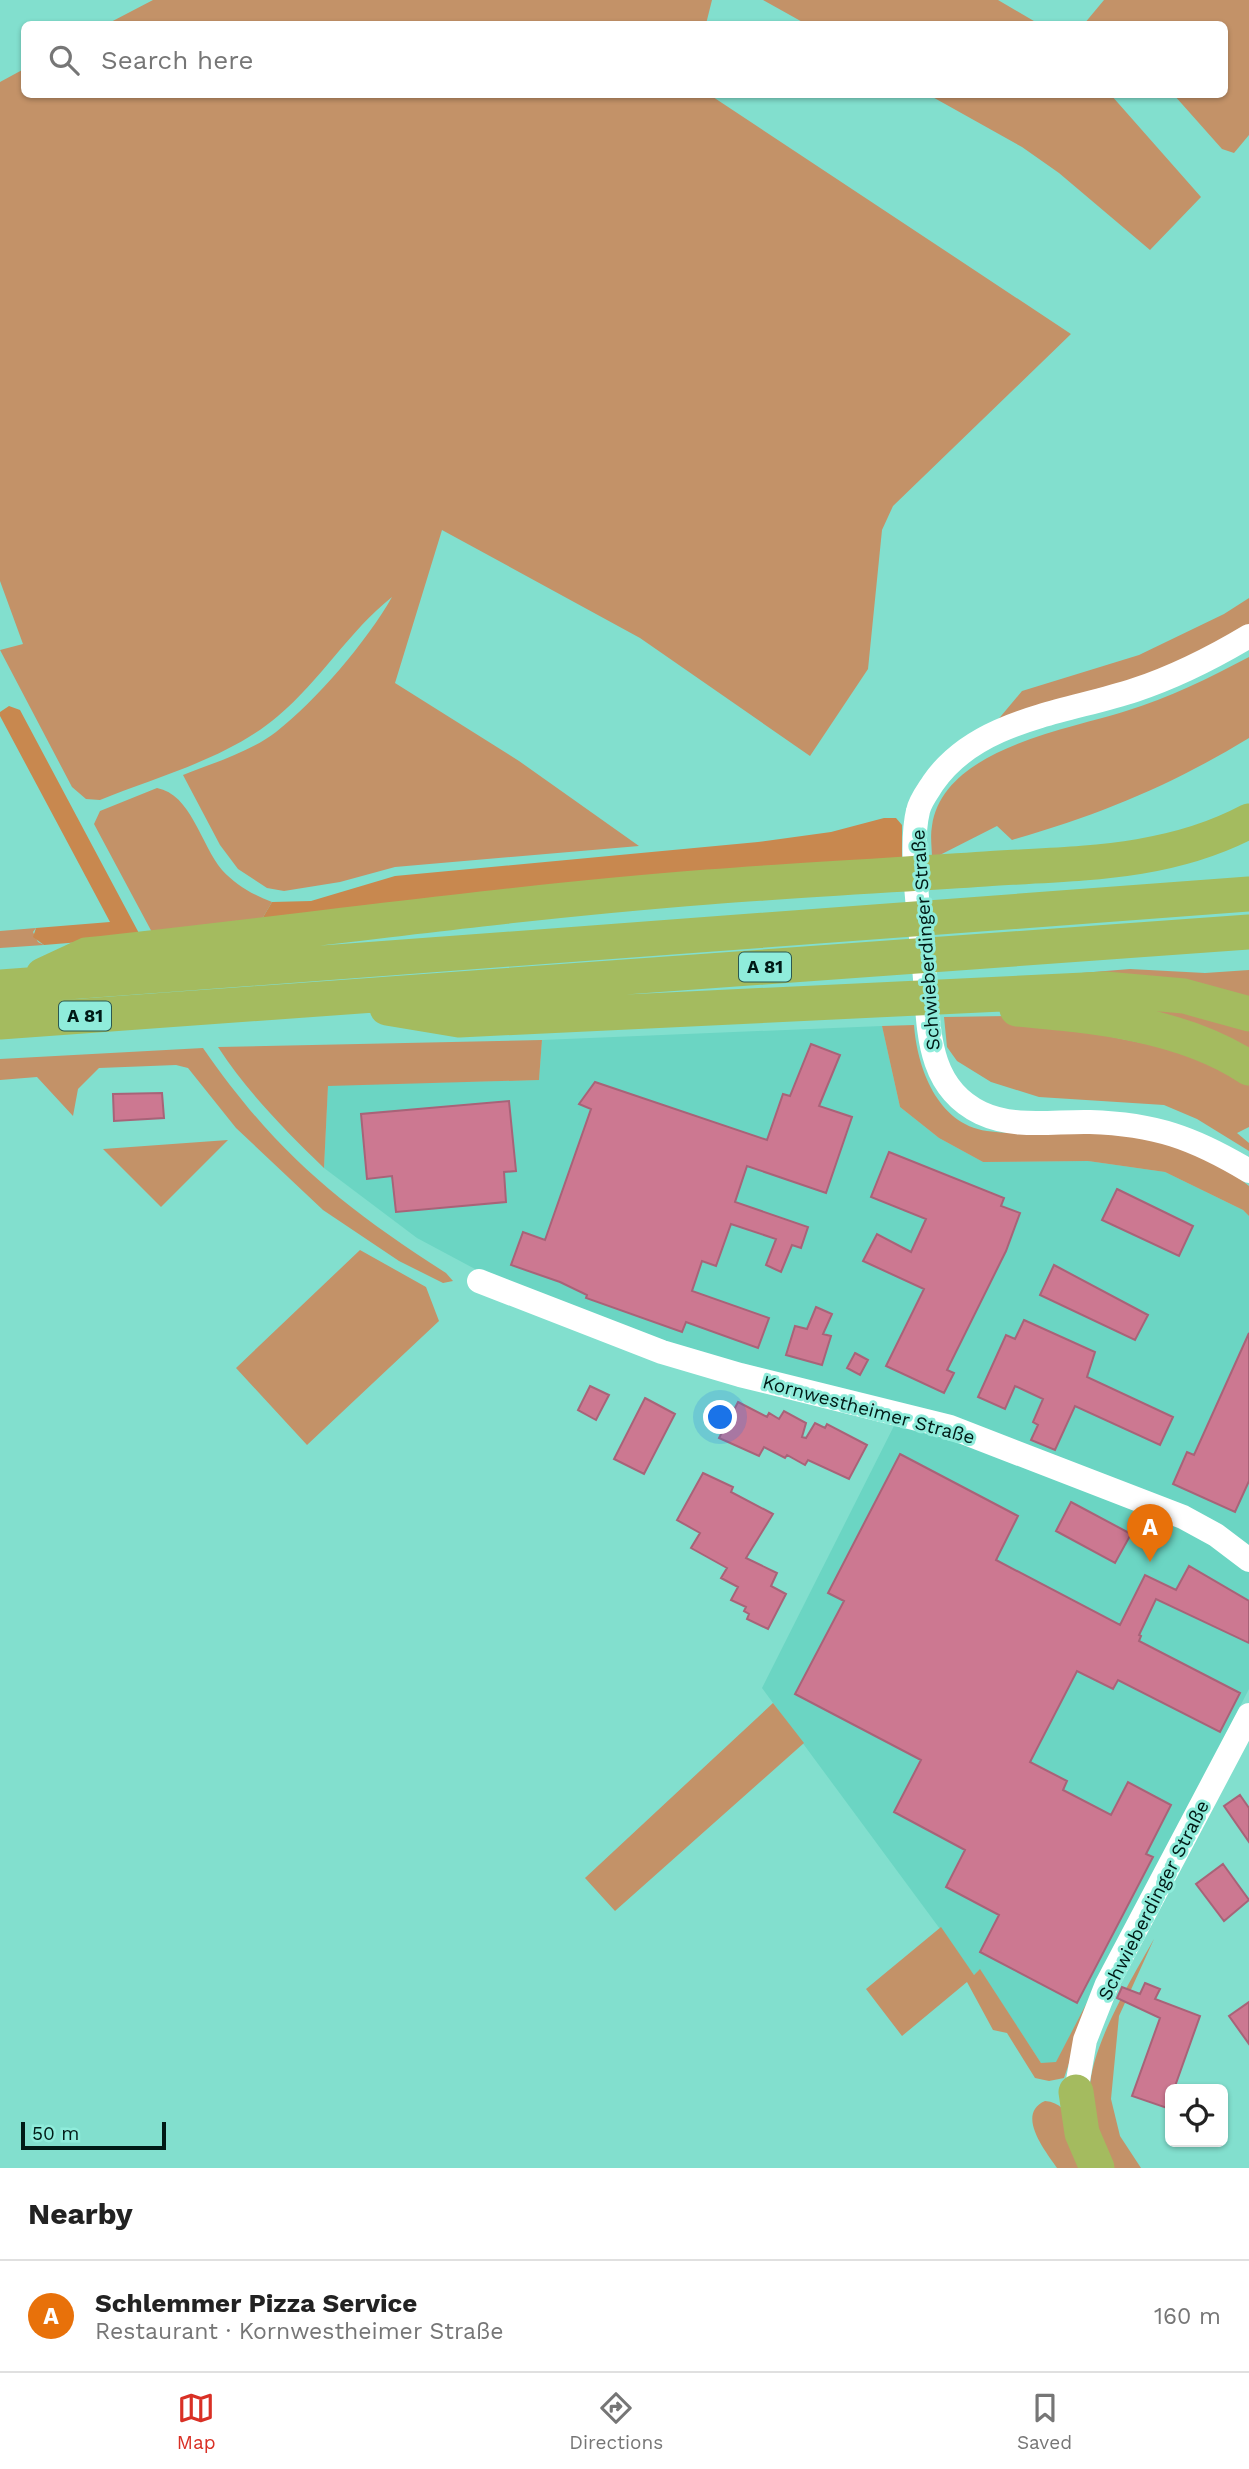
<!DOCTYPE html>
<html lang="en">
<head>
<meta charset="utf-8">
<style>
	:root { --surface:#fff; --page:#f6f6f6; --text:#222; --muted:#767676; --line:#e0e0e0; --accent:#d93025 }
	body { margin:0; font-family:"Work Sans",sans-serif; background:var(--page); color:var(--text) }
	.controls { position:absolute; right:21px; bottom:21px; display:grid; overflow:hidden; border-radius:10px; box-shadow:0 2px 5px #0004 }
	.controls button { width:63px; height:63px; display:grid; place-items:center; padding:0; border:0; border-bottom:2px solid var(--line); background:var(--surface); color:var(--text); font:35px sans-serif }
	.scale { position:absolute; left:21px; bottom:18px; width:145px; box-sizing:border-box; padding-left:7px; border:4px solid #001a16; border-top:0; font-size:19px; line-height:24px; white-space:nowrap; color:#001a16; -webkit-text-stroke:5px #8fecdb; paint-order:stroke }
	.you { position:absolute; left:721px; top:1418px; width:24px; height:24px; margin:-18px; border:5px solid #fff; border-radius:50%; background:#1a73e8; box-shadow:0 0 0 10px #1a73e833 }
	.badge { display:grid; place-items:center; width:46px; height:46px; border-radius:50%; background:var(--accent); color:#fff; font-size:23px; font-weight:700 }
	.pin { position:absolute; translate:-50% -58px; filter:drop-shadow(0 2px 4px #0008) }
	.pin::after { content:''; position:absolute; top:37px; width:24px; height:21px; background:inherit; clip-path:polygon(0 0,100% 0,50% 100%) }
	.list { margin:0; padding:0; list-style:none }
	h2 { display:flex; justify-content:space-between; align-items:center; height:91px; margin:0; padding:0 28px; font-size:30px }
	h2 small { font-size:23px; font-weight:400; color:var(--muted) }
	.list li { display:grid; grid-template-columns:46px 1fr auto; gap:21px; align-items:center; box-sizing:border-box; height:112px; padding:0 28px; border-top:2px solid var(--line) }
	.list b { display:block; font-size:26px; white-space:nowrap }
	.list p { margin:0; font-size:23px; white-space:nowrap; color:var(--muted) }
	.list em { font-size:23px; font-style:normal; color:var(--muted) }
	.icon { flex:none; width:38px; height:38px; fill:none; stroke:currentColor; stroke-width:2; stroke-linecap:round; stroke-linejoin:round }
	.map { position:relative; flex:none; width:1249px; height:2168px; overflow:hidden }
	.search { position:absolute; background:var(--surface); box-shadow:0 2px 5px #0004; left:21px; right:21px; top:21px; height:77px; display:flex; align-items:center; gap:18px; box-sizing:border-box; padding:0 24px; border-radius:10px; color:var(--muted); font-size:26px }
	.sheet { height:203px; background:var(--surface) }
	nav { display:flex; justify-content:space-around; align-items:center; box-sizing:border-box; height:98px; border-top:2px solid var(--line); background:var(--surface); font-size:19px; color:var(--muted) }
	nav a { display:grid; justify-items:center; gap:4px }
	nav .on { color:var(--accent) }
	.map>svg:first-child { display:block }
</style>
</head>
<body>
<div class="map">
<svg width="1249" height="2168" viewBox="0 0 1249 2168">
	<rect width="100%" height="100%" fill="#82dfce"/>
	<path fill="#6bd5c3" d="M 882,1026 L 900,1107 L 939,1138 L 983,1162 L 1088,1161 L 1165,1172 L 1243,1210 L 1249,1216 L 1249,1689 L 1056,2063 L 1041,2063 L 980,1970 L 974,1975 L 762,1688 L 900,1414 L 861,1405 L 479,1281 L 475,1269 L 417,1238 L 324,1168 L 328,1085 L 539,1080 L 542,1040 Z"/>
	<path fill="#c39268" d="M 153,0 L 712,0 L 706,24 L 107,24 Z
		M 763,0 L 998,0 L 1039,24 L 806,24 Z
		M 1104,0 L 1249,0 L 1249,135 L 1234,153 L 1222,149 L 1174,95 L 1224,94 L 1224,24 L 1084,24 Z
		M 24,69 L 24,94 L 710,95 L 1071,334 L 893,506 L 882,530 L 868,669 L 810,756 L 640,638 L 442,530 L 395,683 L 519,761 L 639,846 L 395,867 L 340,882 L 284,891 L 267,888 L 238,869 L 220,845 L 183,775 C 213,763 250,752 276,732 C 316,701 367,641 392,597 C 350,630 320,681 278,716 C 229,758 159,776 100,800 L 86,799 L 72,787 L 0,650 L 23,644 L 0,581 L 0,82 Z
		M 929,95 L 1111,95 L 1201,197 L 1150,250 L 1059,173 L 1022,147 Z
		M 1249,598 L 1249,626 L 1185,660 L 1117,686 L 996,722 L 1022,691 L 1139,655 L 1224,614 Z
		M 1249,657 L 1249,738 C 1172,785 1099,815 1012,840 L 997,826 L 932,859 C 932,848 930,836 932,826 C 943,749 1066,730 1126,711 C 1169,698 1209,678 1249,657 Z
		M 157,788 C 191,794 201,845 222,870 C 236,885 253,895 272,902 L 262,919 L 154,936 L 94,824 L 100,811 Z
		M 36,928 L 33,932 L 38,942 L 44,945 L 0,948 L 0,931 Z
		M 1130,969 L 1205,973 L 1249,970 L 1249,1005 L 1069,974 Z
		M 1089,997 L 1249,1024 L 1249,1055 Z
		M 1007,1016 L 1192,1053 L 1249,1083 L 1249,1127 L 1237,1133 L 1249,1143 L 1249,1151 L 1197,1119 L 1164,1105 L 1039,1097 L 991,1082 L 957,1061 L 947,1047 L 944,1017 Z
		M 914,1025 C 917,1067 937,1124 987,1131 C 1027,1137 1071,1126 1111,1131 C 1159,1137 1211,1154 1249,1186 L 1249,1216 L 1243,1210 L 1165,1172 L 1088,1161 L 983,1162 L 939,1138 L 900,1107 L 882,1026 Z
		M 542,1040 L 539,1080 L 328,1086 L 324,1168 C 285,1130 248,1093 218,1047 Z
		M 203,1048 C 275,1152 341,1206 446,1273 L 453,1281 L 443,1283 L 399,1261 L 323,1210 L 236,1128 L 188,1068 L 176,1065 L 99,1068 L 78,1089 L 73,1116 L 37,1077 L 0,1080 L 0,1059 Z
		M 228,1140 L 161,1207 L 103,1149 Z
		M 360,1250 L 426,1287 L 439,1321 L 307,1445 L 236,1368 Z
		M 773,1703 L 804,1743 L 615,1911 L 585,1878 Z
		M 941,1927 L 974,1975 L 980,1969 L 1041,2063 L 1056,2062 L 1096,1985 L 1064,2078 L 1049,2081 L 1035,2078 L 1007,2033 L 993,2030 L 967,1982 L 902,2036 L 866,1989 Z
		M 1154,1939 L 1119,2016 L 1111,2099 L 1120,2136 L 1141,2168 L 1108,2168 C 1102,2145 1090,2111 1090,2088 C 1091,2046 1133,1976 1154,1939 Z
		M 1045,2101 C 1075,2103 1077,2144 1084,2168 L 1057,2168 C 1046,2152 1015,2114 1045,2101 Z"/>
	<path fill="#c8884f" d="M 9,706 L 20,710 L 141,937 L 44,945 L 33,937 L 36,928 L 110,922 L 0,716 L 0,712 Z
		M 884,818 L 896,818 L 902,825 L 902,862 L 262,919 L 272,902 L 311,901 L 395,876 L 758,842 L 831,832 Z"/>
	<path fill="#cc7891" stroke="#a86378" stroke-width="2" d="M 811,1044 L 840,1055 L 819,1106 L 852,1117 L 826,1193 L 747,1166 L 735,1202 L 808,1227 L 801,1248 L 792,1245 L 781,1272 L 766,1265 L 776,1239 L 731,1224 L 716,1266 L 702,1261 L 692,1291 L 769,1318 L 758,1348 L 686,1322 L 682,1332 L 586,1298 L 587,1295 L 560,1282 L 511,1265 L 523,1232 L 545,1240 L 591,1109 L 579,1104 L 595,1082 L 767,1140 L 783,1094 L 790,1096 Z
		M 162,1093 L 164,1118 L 114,1121 L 113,1094 Z
		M 509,1101 L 516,1171 L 504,1172 L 506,1202 L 396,1212 L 392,1176 L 367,1179 L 361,1114 Z
		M 889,1152 L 1004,1198 L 1001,1206 L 1020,1213 L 1006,1251 L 947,1370 L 954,1373 L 944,1393 L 886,1366 L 924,1289 L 863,1261 L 877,1234 L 911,1252 L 926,1219 L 871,1197 Z
		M 1117,1189 L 1193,1226 L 1179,1256 L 1102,1220 Z
		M 1054,1265 L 1148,1315 L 1135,1340 L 1040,1295 Z
		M 816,1307 L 832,1314 L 823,1334 L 831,1336 L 822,1365 L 786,1355 L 795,1326 L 807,1329 Z
		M 1024,1320 L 1095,1352 L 1087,1377 L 1173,1417 L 1160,1445 L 1075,1406 L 1055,1450 L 1031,1440 L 1038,1425 L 1033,1422 L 1043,1399 L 1015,1386 L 1005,1409 L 978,1397 L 1006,1335 L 1015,1339 Z
		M 1249,1333 L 1249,1481 L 1235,1512 L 1173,1484 L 1187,1452 L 1194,1455 Z
		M 855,1353 L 868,1360 L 860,1375 L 847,1368 Z
		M 590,1386 L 609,1395 L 596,1420 L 578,1410 Z
		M 645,1398 L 675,1414 L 644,1474 L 614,1459 Z
		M 738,1402 L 767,1417 L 769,1413 L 779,1419 L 784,1411 L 806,1423 L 802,1437 L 806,1438 L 815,1423 L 825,1428 L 827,1424 L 867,1445 L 849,1479 L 808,1460 L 805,1465 L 787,1455 L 785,1458 L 764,1447 L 759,1456 L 719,1438 Z
		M 900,1454 L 1018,1516 L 996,1560 L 1120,1625 L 1145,1575 L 1176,1590 L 1189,1566 L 1249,1601 L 1249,1643 L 1156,1599 L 1139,1635 L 1141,1636 L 1139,1641 L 1240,1693 L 1220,1732 L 1118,1680 L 1113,1689 L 1077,1671 L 1030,1762 L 1067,1781 L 1063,1790 L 1111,1815 L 1128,1782 L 1171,1805 L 1146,1854 L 1153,1857 L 1077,2003 L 980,1952 L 999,1915 L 946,1887 L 965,1850 L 894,1812 L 921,1760 L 795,1694 L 844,1601 L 828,1593 Z
		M 703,1473 L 733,1487 L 731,1492 L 773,1514 L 746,1558 L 777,1573 L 771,1586 L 786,1594 L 768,1629 L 747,1619 L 749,1614 L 744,1611 L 746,1607 L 731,1600 L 738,1587 L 721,1578 L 727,1568 L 691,1548 L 700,1533 L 677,1520 Z
		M 1071,1502 L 1131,1534 L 1115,1563 L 1056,1531 Z
		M 1240,1795 L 1249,1808 L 1249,1842 L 1224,1806 Z
		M 1223,1864 L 1249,1900 L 1224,1921 L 1196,1884 Z
		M 1145,1983 L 1160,1989 L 1155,1999 L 1200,2016 L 1174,2089 L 1170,2089 L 1167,2108 L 1132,2096 L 1160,2018 L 1117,1998 L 1122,1987 L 1140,1994 Z
		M 1249,2002 L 1249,2044 L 1229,2016 Z"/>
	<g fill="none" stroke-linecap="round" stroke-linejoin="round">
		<path stroke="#fff" stroke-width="24" d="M 1249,636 C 1214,657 1174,677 1135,690 C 1066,713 977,719 933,783 C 928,791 920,801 918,811 C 908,851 922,935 925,979 C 929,1030 927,1087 981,1113 C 1015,1129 1054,1121 1090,1122 C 1155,1124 1194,1138 1249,1171
			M 479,1281 L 662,1352 L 740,1375 L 950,1427 L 1183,1517 L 1216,1535 L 1249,1560
			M 1076,2092 L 1085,2040 L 1107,1984 L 1249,1715"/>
		<path stroke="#a4bb5f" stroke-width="35" d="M 43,975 L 86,955 C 293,933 500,903 708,887 C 800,880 893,875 985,869 C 1076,863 1166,865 1249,821
			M 0,987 L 1249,894
			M 387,1008 L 459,1020 L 1105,989 L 1184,996 L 1249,1014
			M 1017,1009 C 1095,1016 1182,1024 1249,1068
			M 0,1022 L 1249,932
			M 1076,2092 L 1082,2133 L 1097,2168"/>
	</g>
	<g text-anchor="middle" stroke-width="6" stroke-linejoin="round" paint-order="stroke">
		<g fill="#8fecdb" stroke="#2b5951" stroke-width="2">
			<rect x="739" y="952.5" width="52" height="29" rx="5"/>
			<rect x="59" y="1001.5" width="52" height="29" rx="5"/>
		</g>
		<g font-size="18" font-weight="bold" fill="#001a16">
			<text x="765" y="973">A 81</text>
			<text x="85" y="1022">A 81</text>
		</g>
		<g font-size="19" fill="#001a16" stroke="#8fecdb">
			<text transform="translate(925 940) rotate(-94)" y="7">Schwieberdinger Straße</text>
			<text transform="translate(869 1409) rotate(15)" y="7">Kornwestheimer Straße</text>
			<text transform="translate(1153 1900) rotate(-63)" y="7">Schwieberdinger Straße</text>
		</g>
	</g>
</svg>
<div class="controls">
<button><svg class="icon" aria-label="locate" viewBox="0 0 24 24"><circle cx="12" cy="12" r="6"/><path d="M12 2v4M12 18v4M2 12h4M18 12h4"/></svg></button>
</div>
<div class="scale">50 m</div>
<div class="you"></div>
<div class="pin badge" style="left:1150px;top:1562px;background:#e8710a">A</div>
<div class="search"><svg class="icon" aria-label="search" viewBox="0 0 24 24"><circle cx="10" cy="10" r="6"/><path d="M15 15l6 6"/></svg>Search here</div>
</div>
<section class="sheet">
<h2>Nearby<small></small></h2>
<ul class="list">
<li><span class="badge" style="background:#e8710a">A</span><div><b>Schlemmer Pizza Service</b><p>Restaurant · Kornwestheimer Straße</p></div><em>160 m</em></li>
</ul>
</section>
<nav>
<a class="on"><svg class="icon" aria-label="map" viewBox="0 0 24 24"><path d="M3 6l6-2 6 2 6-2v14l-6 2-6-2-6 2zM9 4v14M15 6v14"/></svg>Map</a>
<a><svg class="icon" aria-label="directions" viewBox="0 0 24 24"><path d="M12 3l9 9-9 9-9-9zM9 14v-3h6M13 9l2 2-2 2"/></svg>Directions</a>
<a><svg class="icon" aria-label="saved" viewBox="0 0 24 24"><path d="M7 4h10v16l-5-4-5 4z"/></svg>Saved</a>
</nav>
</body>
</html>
